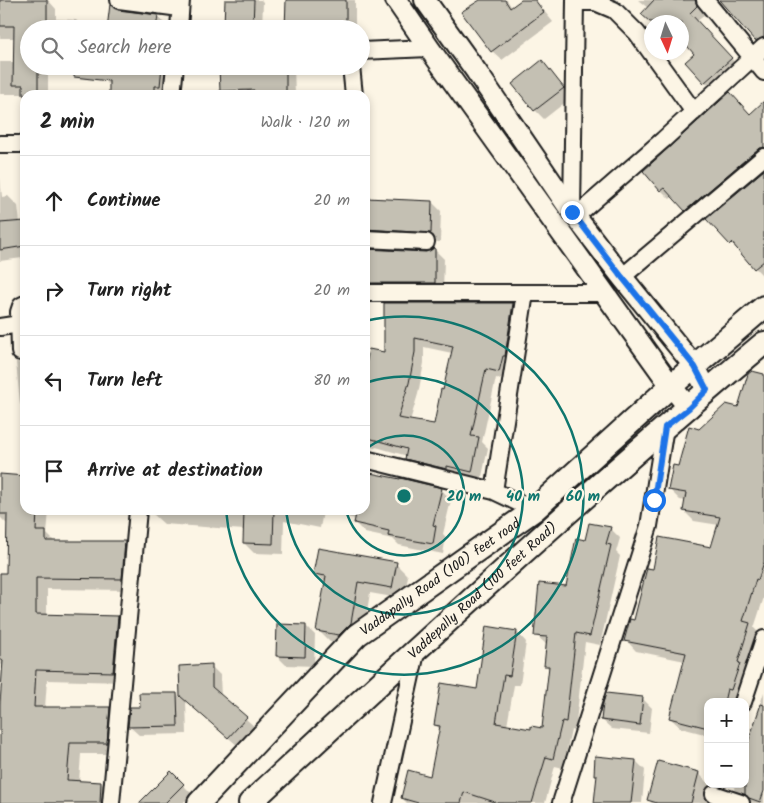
<!DOCTYPE html>
<html lang="en">
<head>
<meta charset="utf-8">
<style>
	:root { --surface:#fff; --page:#f6f6f6; --text:#222; --muted:#767676; --line:#e0e0e0 }
	body { margin:0; font-family:Kalam,sans-serif; background:var(--page); color:var(--text) }
	.controls { position:absolute; right:15px; bottom:15px; display:grid; overflow:hidden; border-radius:10px; box-shadow:0 2px 8px #0003 }
	.controls button { width:45px; height:45px; display:grid; place-items:center; padding:0; border:0; border-bottom:1px solid var(--line); background:var(--surface); color:var(--text); font:25px sans-serif }
	.compass { position:absolute; left:644px; top:15px; width:45px; height:45px; border-radius:50%; background:var(--surface); box-shadow:0 2px 8px #0003; rotate:176deg }
	.stop { position:absolute; width:15px; height:15px; margin:-11px; border:4px solid #1a73e8; border-radius:50%; background:#fff }
	.stop.end { background:#1a73e8; border-color:#fff; box-shadow:0 1px 5px #0008 }
	.list { margin:0; padding:0; list-style:none }
	h2 { display:flex; justify-content:space-between; align-items:center; height:65px; margin:0; padding:0 20px; font-size:21px }
	h2 small { font-size:16px; font-weight:400; color:var(--muted) }
	.list li { display:grid; grid-template-columns:32px 1fr auto; gap:15px; align-items:center; box-sizing:border-box; height:90px; padding:0 20px; border-top:1px solid var(--line) }
	.list b { display:block; font-size:19px; white-space:nowrap }
	.list em { font-size:16px; font-style:normal; color:var(--muted) }
	.icon { flex:none; width:28px; height:28px; fill:none; stroke:currentColor; stroke-width:2; stroke-linecap:round; stroke-linejoin:round }
	.map { position:relative; flex:none; width:764px; height:803px; overflow:hidden }
	.search { position:absolute; background:var(--surface); box-shadow:0 2px 8px #0003; left:20px; top:20px; width:350px; height:55px; display:flex; align-items:center; gap:12px; box-sizing:border-box; padding:0 18px; border-radius:28px; color:var(--muted); font-size:19px }
	.panel { position:absolute; background:var(--surface); box-shadow:0 2px 8px #0003; left:20px; top:90px; width:350px; height:425px; border-radius:15px }
	.map>svg:first-child { display:block }
</style>
</head>
<body>
<div class="map">
<svg width="764" height="803" viewBox="0 0 764 803">
	<rect width="100%" height="100%" fill="#fcf5e5"/>
	<filter id="ink" filterUnits="userSpaceOnUse"><feTurbulence type="fractalNoise" baseFrequency=".02" numOctaves="2"/><feDisplacementMap in="SourceGraphic" scale="10" xChannelSelector="R" yChannelSelector="G"/><feConvolveMatrix kernelMatrix="1 2 1 2 8 2 1 2 1" color-interpolation-filters="sRGB"/></filter>
	<g filter="url(#ink)">
		<path fill="#0003" fill-rule="evenodd" d="M 0,0 L 48,0 L 56,9 L 56,19 L 76,20 L 85,29 L 29,29 L 29,66 L 84,66 L 84,69 L 48,67 L 48,92 L 54,92 L 57,95 L 25,95 L 25,134 L 24,94 L 0,94 L 0,62 L 15,62 L 15,38 L 0,38 Z
			M 227,0 L 261,0 L 263,2 L 262,29 L 230,29 L 226,25 Z
			M 287,0 L 355,0 L 355,29 L 289,29 Z
			M 482,0 L 507,0 L 512,8 L 523,0 L 535,0 L 553,22 L 502,60 L 492,51 Z
			M 638,0 L 707,0 L 704,4 L 703,10 L 705,15 L 697,21 L 739,67 L 713,90 L 687,62 L 696,54 L 682,38 L 682,22 L 652,23 L 643,14 L 648,8 Z
			M 117,11 L 157,16 L 167,26 L 167,29 L 109,29 Z
			M 542,62 L 572,97 L 544,119 L 535,110 Z
			M 105,66 L 173,66 L 170,95 L 110,95 L 110,86 L 104,80 Z
			M 220,66 L 294,66 L 295,95 L 226,95 L 222,91 Z
			M 764,103 L 764,161 L 695,219 L 673,196 L 670,199 L 661,190 Z
			M 365,169 L 368,172 L 368,200 L 432,202 L 441,211 L 440,242 L 375,238 L 365,245 Z
			M 764,172 L 764,277 L 708,219 Z
			M 0,178 L 2,197 L 8,196 L 18,206 L 20,223 L 25,223 L 25,260 L 22,258 L 0,261 Z
			M 365,250 L 426,253 L 435,250 L 444,259 L 443,292 L 365,296 Z
			M 385,304 L 513,304 L 523,314 L 509,381 L 496,378 L 482,442 L 488,448 L 481,481 L 417,463 L 411,457 L 376,447 L 375,448 L 365,446 L 365,366 L 385,354 ZM 424,347 L 452,353 L 435,425 L 410,421 L 418,394 L 424,363 Z
			M 16,362 L 21,363 L 25,362 L 25,409 L 20,404 Z
			M 764,375 L 764,597 L 754,628 L 760,634 L 737,702 L 708,702 L 708,735 L 681,728 L 670,718 L 685,661 L 636,651 L 626,640 L 635,621 L 654,571 L 712,549 L 719,525 L 694,521 L 684,511 L 686,501 L 680,500 L 670,490 L 679,467 L 700,430 L 739,408 Z
			M 365,473 L 441,489 L 451,500 L 443,534 L 446,537 L 443,554 L 399,545 L 393,539 L 365,533 L 355,523 L 356,519 L 323,512 L 320,528 L 284,521 L 283,554 L 254,553 L 244,543 L 244,530 L 164,524 L 153,514 L 154,510 L 365,510 Z
			M 0,475 L 25,477 L 25,510 L 49,510 L 47,534 L 55,542 L 125,543 L 136,554 L 133,590 L 47,589 L 47,616 L 118,618 L 129,629 L 124,682 L 47,680 L 45,708 L 109,708 L 121,720 L 117,754 L 81,754 L 79,782 L 101,783 L 112,794 L 111,803 L 0,803 L 0,720 L 3,666 L 0,663 L 0,574 L 7,574 L 7,524 L 0,517 Z
			M 610,528 L 620,538 L 616,552 L 620,556 L 600,645 L 585,642 L 575,731 L 571,730 L 563,768 L 555,766 L 545,803 L 407,803 L 402,798 L 431,777 L 441,730 L 435,725 L 478,691 L 517,632 L 526,642 L 520,685 L 514,685 L 507,726 L 532,731 L 543,729 L 550,670 L 546,666 L 547,645 L 536,635 L 567,587 L 586,541 Z
			M 396,564 L 408,576 L 404,599 L 370,593 L 363,635 L 352,646 L 330,642 L 318,630 L 326,584 L 314,573 Z
			M 306,626 L 315,635 L 314,666 L 286,665 L 277,656 Z
			M 211,666 L 220,675 L 221,697 L 255,727 L 238,746 L 186,701 L 187,734 L 139,735 L 129,726 L 141,708 L 177,694 L 181,698 L 180,667 Z
			M 764,692 L 764,803 L 752,803 L 744,800 L 734,789 L 735,784 L 745,784 L 745,752 Z
			M 607,695 L 643,699 L 652,708 L 649,733 L 612,729 L 602,720 Z
			M 636,761 L 645,770 L 642,803 L 596,803 L 598,777 L 595,774 Z
			M 171,773 L 192,794 L 183,803 L 141,803 Z
			M 699,773 L 708,784 L 712,787 L 708,803 L 652,803 L 648,800 Z"/>
		<path fill="#c4c0b3" stroke="#1c1c1c" fill-rule="evenodd" d="M 0,0 L 47,0 L 47,29 L 29,29 L 29,66 L 38,66 L 38,95 L 23,95 L 23,85 L 13,85 L 14,26 L 0,26 Z
			M 225,0 L 254,0 L 253,26 L 224,25 Z
			M 286,0 L 346,0 L 346,29 L 285,29 Z
			M 480,0 L 505,0 L 510,8 L 521,0 L 535,0 L 544,12 L 491,52 L 461,12 Z
			M 654,0 L 695,0 L 697,6 L 690,13 L 732,58 L 704,83 L 685,62 L 694,54 L 682,40 L 682,22 L 650,22 L 641,14 Z
			M 719,0 L 764,0 L 764,37 L 755,41 Z
			M 110,4 L 118,10 L 158,15 L 156,29 L 107,29 Z
			M 542,60 L 564,88 L 534,111 L 512,84 Z
			M 74,66 L 162,66 L 160,86 L 155,86 L 155,95 L 109,95 L 109,81 L 74,77 Z
			M 219,66 L 286,66 L 286,95 L 254,95 L 254,90 L 220,91 Z
			M 730,92 L 750,114 L 764,101 L 764,147 L 758,149 L 685,211 L 664,188 L 660,191 L 643,171 Z
			M 764,170 L 764,261 L 754,269 L 732,243 L 730,245 L 706,219 Z
			M 366,198 L 432,201 L 431,233 L 365,229 Z
			M 25,221 L 25,246 L 0,250 L 0,223 Z
			M 433,248 L 435,248 L 435,283 L 365,283 L 365,249 L 426,252 Z
			M 384,303 L 513,303 L 505,356 L 503,356 L 499,372 L 486,369 L 471,436 L 479,437 L 472,472 L 447,466 L 447,469 L 405,459 L 407,449 L 365,437 L 365,370 L 369,349 L 384,352 ZM 415,338 L 453,346 L 443,390 L 441,389 L 434,424 L 398,418 L 409,383 L 415,352 Z
			M 752,371 L 764,374 L 764,562 L 758,580 L 756,579 L 743,621 L 750,623 L 738,662 L 740,663 L 731,690 L 727,689 L 724,702 L 708,702 L 708,728 L 669,718 L 686,653 L 624,641 L 630,619 L 634,620 L 647,568 L 653,569 L 659,537 L 711,547 L 720,517 L 683,511 L 686,493 L 668,490 L 673,465 L 678,466 L 689,426 L 699,429 L 726,404 L 738,407 L 748,374 Z
			M 365,472 L 400,479 L 400,478 L 442,488 L 433,525 L 436,526 L 433,544 L 388,536 L 389,531 L 354,523 L 357,510 L 365,510 Z
			M 0,474 L 25,476 L 25,510 L 37,510 L 36,531 L 46,531 L 46,541 L 125,541 L 122,579 L 36,578 L 36,614 L 118,616 L 113,672 L 36,670 L 34,707 L 110,707 L 107,743 L 70,743 L 67,780 L 101,782 L 100,803 L 0,803 L 0,704 L 3,660 L 0,660 L 0,573 L 6,573 L 7,514 L 0,514 Z
			M 244,510 L 274,510 L 273,544 L 243,543 Z
			M 589,523 L 611,527 L 606,544 L 611,545 L 590,636 L 576,633 L 566,722 L 562,721 L 553,759 L 546,757 L 532,803 L 498,803 L 464,792 L 461,803 L 418,803 L 401,798 L 408,770 L 430,776 L 440,726 L 434,725 L 441,683 L 477,689 L 486,626 L 517,631 L 510,676 L 504,675 L 496,723 L 531,729 L 531,726 L 542,728 L 549,666 L 544,666 L 547,637 L 534,636 L 539,583 L 566,586 L 576,538 L 585,540 Z
			M 318,548 L 397,562 L 392,588 L 358,582 L 351,623 L 339,635 L 316,631 L 326,576 L 313,574 Z
			M 277,624 L 306,625 L 305,657 L 276,656 Z
			M 212,664 L 212,687 L 247,717 L 228,738 L 180,696 L 179,666 Z
			M 139,693 L 177,693 L 178,726 L 128,727 L 130,707 L 140,707 Z
			M 606,693 L 643,697 L 640,725 L 601,720 L 603,703 Z
			M 761,704 L 764,705 L 764,791 L 760,802 L 749,798 L 745,794 L 745,751 Z
			M 595,756 L 636,760 L 631,803 L 594,803 L 597,775 L 594,775 Z
			M 658,761 L 699,772 L 691,803 L 657,803 L 647,800 Z
			M 171,771 L 184,784 L 165,803 L 139,803 Z"/>
		<g fill="none" stroke-linecap="round" stroke-linejoin="round">
			<g stroke="#1c1c1c" stroke-width="20">
				<path id="minor" d="M 119,0 L 180,8
					M 705,0 L 764,72
					M 575,2 L 595,2 L 614,10 L 637,33 L 694,112
					M 179,29 L 181,0
					M 361,51 L 429,48
					M 351,66 L 354,95
					M 172,95 L 175,66
					M 0,144 L 25,144
					M 572,212 L 575,0
					M 576,216 L 663,140 L 764,47
					M 365,239 L 426,242
					M 622,277 L 764,157
					M 365,293 L 606,293
					M 0,327 L 20,324
					M 20,352 L 19,312 L 21,306 L 25,304
					M 365,459 L 494,491 L 534,510
					M 494,491 L 525,293
					M 743,702 L 764,639
					M 714,794 L 741,803
					M 111,803 L 138,510
					M 383,803 L 417,648
					M 561,803 L 649,526 L 665,427"/>
			</g>
			<g stroke="#1c1c1c" stroke-width="24">
				<path id="tertiary" d="M 396,0 L 429,48 L 671,386 L 689,408
					M 425,0 L 476,71 L 572,212 L 622,277 L 695,367 L 707,390"/>
			</g>
			<g stroke="#1c1c1c" stroke-width="26">
				<g id="secondary">
					<path id="s1" d="M 199,803 L 357,635 L 534,510 L 671,386 L 764,307"/>
					<path id="s2" d="M 250,803 C 419,647 588,490 764,343"/>
				</g>
			</g>
			<use href="#minor" stroke="#fcf5e5" stroke-width="16"/>
			<use href="#tertiary" stroke="#fcf5e5" stroke-width="20"/>
			<use href="#secondary" stroke="#fcf5e5" stroke-width="22"/>
		</g>
	</g>
	<g fill="none" stroke-linecap="round" stroke-linejoin="round" filter="url(#ink)">
		<path stroke="#1a73e8" stroke-width="6" d="M 572,212 L 622,277 L 695,367 L 707,390 L 689,408 L 665,427 L 654,500"/>
	</g>
	<g fill="none" stroke="#0f766e" stroke-width="2.5">
		<path d="M365 450A60 60 0 1 1 346 510"/>
		<path d="M365 383A119 119 0 1 1 286 511"/>
		<path d="M365 321A179 179 0 1 1 226 510"/>
	</g>
	<g text-anchor="middle" stroke-width="4.5" stroke-linejoin="round" paint-order="stroke">
		<g font-size="14" fill="#1c1c1c" stroke="#fcf5e5">
			<text dy="5" stroke="none"><textPath href="#s1" startOffset="332">Vaddapally Road (100) feet road</textPath></text>
			<text dy="5" stroke="none"><textPath href="#s2" startOffset="315">Vaddepally Road (100 feet Road)</textPath></text>
		</g>
	</g>
	<circle cx="404" cy="496" r="8" fill="#0f766e" stroke="#fcf5e5" stroke-width="2.5"/>
	<g font-size="15" text-anchor="middle" font-weight="bold" fill="#0f766e" stroke="#fcf5e5" stroke-width="4.5" stroke-linejoin="round" paint-order="stroke">
		<text x="464" y="501">20 m</text>
		<text x="523" y="501">40 m</text>
		<text x="583" y="501">60 m</text>
	</g>
</svg>
<div class="controls">
<button>+</button>
<button>−</button>
</div>
<svg class="compass" viewBox="-18 -18 36 36"><path d="M0-13l5 13h-10z" fill="#e53935"/><path d="M0 13l5-13h-10z" fill="#767676"/></svg>
<div class="stop" style="left:654px;top:500px"></div>
<div class="stop end" style="left:572px;top:212px"></div>
<div class="search"><svg class="icon" aria-label="search" viewBox="0 0 24 24"><circle cx="10" cy="10" r="6"/><path d="M15 15l6 6"/></svg>Search here</div>
<section class="panel">
<h2>2 min<small>Walk · 120 m</small></h2>
<ul class="list">
<li><svg class="icon" aria-label="ahead" viewBox="0 0 24 24"><path d="M12 20V5M6 11l6-6 6 6"/></svg><div><b>Continue</b></div><em>20 m</em></li>
<li><svg class="icon" aria-label="right" viewBox="0 0 24 24"><path d="M7 20v-9h11M14 6l5 5-5 5"/></svg><div><b>Turn right</b></div><em>20 m</em></li>
<li><svg class="icon" aria-label="left" viewBox="0 0 24 24"><path d="M17 20v-9H6M10 6l-5 5 5 5"/></svg><div><b>Turn left</b></div><em>80 m</em></li>
<li><svg class="icon" aria-label="arrive" viewBox="0 0 24 24"><path d="M6 21V4h12l-3 4 3 4H6"/></svg><div><b>Arrive at destination</b></div></li>
</ul>
</section>
</div>
</body>
</html>
